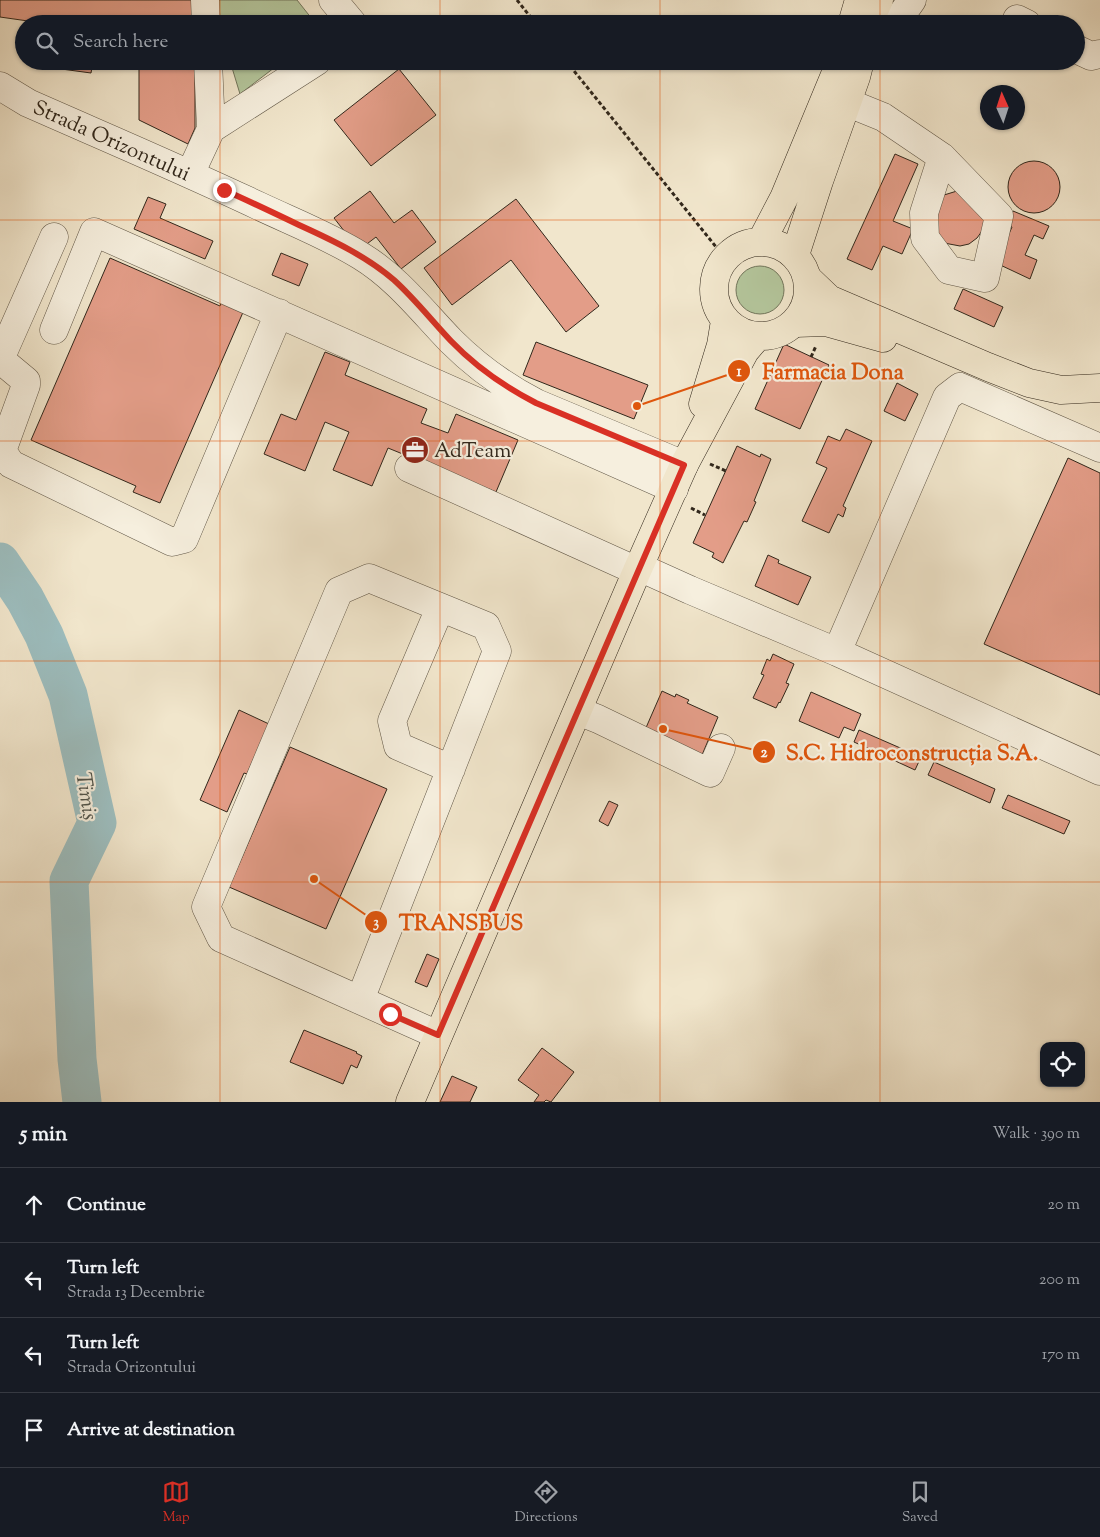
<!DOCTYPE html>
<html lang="en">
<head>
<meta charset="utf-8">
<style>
	:root { --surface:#171b24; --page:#242831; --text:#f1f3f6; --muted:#9ea1a6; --line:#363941; --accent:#d93025 }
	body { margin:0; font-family:"Sorts Mill Goudy",serif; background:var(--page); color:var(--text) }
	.controls { position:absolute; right:15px; bottom:15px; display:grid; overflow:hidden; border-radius:10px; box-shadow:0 1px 4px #0004 }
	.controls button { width:45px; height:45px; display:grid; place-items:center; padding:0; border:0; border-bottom:1px solid var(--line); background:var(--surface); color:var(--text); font:25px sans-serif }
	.compass { position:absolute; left:980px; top:85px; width:45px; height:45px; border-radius:50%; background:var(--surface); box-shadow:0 1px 4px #0004; rotate:357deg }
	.stop { position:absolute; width:15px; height:15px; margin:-11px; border:4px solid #d93025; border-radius:50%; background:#fff }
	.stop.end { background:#d93025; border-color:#fff; box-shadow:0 1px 5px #0008 }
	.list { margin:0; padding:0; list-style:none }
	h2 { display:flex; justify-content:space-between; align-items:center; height:65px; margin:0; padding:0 20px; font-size:21px }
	h2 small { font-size:16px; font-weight:400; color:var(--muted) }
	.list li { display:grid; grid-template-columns:32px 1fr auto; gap:15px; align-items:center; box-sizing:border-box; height:75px; padding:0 20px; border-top:1px solid var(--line) }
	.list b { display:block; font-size:19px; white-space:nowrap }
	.list p { margin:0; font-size:16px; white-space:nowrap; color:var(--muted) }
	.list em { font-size:16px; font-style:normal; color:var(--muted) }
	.icon { flex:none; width:28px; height:28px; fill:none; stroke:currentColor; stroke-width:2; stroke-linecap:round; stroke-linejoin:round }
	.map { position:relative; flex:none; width:1100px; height:1102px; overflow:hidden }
	.search { position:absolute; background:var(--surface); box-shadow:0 1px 4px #0004; left:15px; right:15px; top:15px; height:55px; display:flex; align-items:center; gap:12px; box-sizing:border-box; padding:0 18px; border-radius:28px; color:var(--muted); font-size:19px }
	.sheet { height:365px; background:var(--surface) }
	nav { display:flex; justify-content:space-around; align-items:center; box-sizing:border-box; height:70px; border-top:1px solid var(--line); background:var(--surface); font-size:14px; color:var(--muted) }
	nav a { display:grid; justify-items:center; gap:2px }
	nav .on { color:var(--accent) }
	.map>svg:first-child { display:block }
</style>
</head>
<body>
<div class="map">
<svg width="1100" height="1102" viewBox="0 0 1100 1102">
	<rect width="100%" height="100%" fill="#f1e6cc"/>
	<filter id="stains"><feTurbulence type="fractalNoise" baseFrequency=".004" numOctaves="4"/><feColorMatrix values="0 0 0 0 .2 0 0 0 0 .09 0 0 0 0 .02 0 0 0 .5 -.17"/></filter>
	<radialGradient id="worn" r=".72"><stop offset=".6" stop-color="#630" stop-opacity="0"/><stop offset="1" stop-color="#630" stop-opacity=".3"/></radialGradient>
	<path fill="#b4c69c" stroke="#72765c" d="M 216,0 L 297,0 L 316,24 L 218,24 Z
		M 230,61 L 283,61 L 240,94 Z
		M736 290a24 24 0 1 1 48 0a24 24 0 1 1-48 0Z"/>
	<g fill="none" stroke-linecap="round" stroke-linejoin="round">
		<path stroke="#9dbebf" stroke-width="39" d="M 0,562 L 25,599 L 44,635 L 68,695 L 97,823 L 69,881 L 77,1059 L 82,1102"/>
	</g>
	<path fill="#e39d88" stroke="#31271b" d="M 0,0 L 195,0 L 195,24 L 49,24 L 0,17 Z
		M 55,61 L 93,61 L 91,73 L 54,68 Z
		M 139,61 L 195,61 L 195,128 L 188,144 L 139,120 Z
		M 399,69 L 436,115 L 371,166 L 334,120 Z
		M 895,154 L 918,164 L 893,221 L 913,229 L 902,254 L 883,246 L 872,270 L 847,259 Z
		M1008 187a26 26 0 1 1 52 0a26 26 0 1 1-52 0Z
		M 370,191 L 394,223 L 412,210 L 436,242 L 401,269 L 376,237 L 359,250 L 334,218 Z
		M 957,191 L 985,221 L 982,231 L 977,238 L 969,244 L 960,246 L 944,243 L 930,223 L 937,201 L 944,195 Z
		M 148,197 L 166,204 L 160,218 L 213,241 L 205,259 L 134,229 Z
		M 516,199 L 599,306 L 566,332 L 511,260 L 452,305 L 424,268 Z
		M 1013,211 L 1049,226 L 1043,239 L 1034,235 L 1025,255 L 1037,260 L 1030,279 L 996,263 L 1012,227 L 1008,225 Z
		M 281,253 L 308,264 L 299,286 L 272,275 Z
		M 110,258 L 220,306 L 222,300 L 244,310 L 160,503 L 133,492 L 136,486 L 31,440 Z
		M 963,289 L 1003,307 L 994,327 L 954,309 Z
		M 536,342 L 648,385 L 634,419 L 523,375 Z
		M 784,344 L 829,365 L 800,429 L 755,409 Z
		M 325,352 L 350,362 L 345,375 L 427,409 L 421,423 L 448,433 L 456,414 L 518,440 L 496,492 L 388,448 L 372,486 L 333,470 L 349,432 L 325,422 L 305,471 L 264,454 L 281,414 L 296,420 Z
		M 897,383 L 918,394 L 905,421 L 884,411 Z
		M 846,429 L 872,441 L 843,506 L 846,508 L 843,517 L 838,514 L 829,533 L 802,521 L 827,468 L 816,463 L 828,436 L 840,441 Z
		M 737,446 L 760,457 L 761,454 L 771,459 L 754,501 L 756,502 L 747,522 L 744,521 L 723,563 L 712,557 L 714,553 L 693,543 Z
		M 1068,458 L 1100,473 L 1100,695 L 984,644 Z
		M 768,555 L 779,560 L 778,563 L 811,577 L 798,605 L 755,586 Z
		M 773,654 L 794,664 L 786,683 L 789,684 L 780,703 L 779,702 L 776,708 L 753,698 L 764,675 L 761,674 L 767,659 L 770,661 Z
		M 662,691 L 675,697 L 676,694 L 689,700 L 687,703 L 718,717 L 702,755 L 645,730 Z
		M 811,692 L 861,714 L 854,731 L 844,727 L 839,738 L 799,721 Z
		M 239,710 L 269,724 L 247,774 L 244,773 L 227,812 L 200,800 Z
		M 859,730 L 921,757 L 915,770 L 854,742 Z
		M 290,747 L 387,789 L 326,929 L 229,887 Z
		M 934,762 L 995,789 L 990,803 L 928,775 Z
		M 1008,795 L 1070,821 L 1064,834 L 1002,808 Z
		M 609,801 L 618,805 L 608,826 L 599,821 Z
		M 427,954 L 439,959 L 427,987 L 415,982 Z
		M 304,1030 L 357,1052 L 356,1053 L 362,1056 L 357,1068 L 351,1065 L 343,1084 L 290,1062 Z
		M 542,1048 L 574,1072 L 551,1102 L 546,1100 L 544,1102 L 534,1102 L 539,1095 L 518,1080 Z
		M 452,1076 L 477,1087 L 470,1102 L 440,1102 Z"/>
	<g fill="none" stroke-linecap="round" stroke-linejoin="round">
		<g stroke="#615747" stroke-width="29">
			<path id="minor" d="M 205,0 L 206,24
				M 333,0 L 353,24
				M 1017,19 L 1027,24
				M 895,24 L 912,0
				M 1076,49 L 1091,56 L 1100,54
				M 208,61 L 211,129
				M 0,86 L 28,103 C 105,137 183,170 259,206 C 293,222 329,236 361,256 C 397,278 422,311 451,341 C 476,366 505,387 536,403 L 684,465
				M 846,102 L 883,117 L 942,157 L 999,216 L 985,278 L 949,270 L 925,238 L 924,213 L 942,157
				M 190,174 L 211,129 L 317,61
				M 54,237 L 1,357 L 2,361 L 26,381 L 26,385 L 2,451 L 11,464 L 172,542 L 184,539 L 279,313
				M 54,330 L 94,232 L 674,489
				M 409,468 L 637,571
				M 639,567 L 690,590 L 837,652 L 1100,771
				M 440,608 L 392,721 L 398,746 L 451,769
				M 837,652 L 947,397 L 960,387 L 1100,448
				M 578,711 L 598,719 L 710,773 L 721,748
				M 360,1000 L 497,651 L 486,626 L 369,578 L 339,591 L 206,907 L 221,938 L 438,1035"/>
		</g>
		<g stroke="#31271b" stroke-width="29">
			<path id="major" d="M 868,24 L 879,0
				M714 289a47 47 0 1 1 94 0a47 47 0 1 1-94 0Z
				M 761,242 L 784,198 L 837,70 L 843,61
				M 795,255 L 819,181 L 856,77 L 860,61
				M 703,404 L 721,345 L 725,321
				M 410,1102 L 637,571 L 684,465 L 745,351 L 757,337"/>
		</g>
		<g stroke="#31271b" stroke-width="29">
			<path id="highway" d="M 852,24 L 859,0
				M 837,70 L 840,61
				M 808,279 L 829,299 L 988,367 L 1029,383 L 1061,390 L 1100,388
				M 795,323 L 826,322 L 883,338"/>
		</g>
		<path stroke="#31271b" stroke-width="3" stroke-dasharray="4 2.5" stroke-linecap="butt" d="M 517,0 L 536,24
			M 566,61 L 725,258
			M 811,357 L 816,346
			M 710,464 L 726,471
			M 691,508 L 705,515"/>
		<use href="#minor" stroke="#f6efde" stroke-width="28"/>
		<use href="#major" stroke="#f1e6cc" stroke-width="28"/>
		<use href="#highway" stroke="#f1e6cc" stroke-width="28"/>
	</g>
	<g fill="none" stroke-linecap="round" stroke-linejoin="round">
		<path stroke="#d93025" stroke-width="6" d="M 224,190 C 249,201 274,213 299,225 C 332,240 366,256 394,280 C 415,299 432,321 451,341 C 475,366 505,387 536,403 L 684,465 L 438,1035 L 390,1014"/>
	</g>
	<path fill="none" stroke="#df560d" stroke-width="1" stroke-opacity="0.55" d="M 220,0 L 220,24M 440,0 L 440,24M 660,0 L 660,24M 880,0 L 880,24M 220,61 L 220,1102M 440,61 L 440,1102M 660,61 L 660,1102M 880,61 L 880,1102M 0,220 L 1100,220M 0,441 L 1100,441M 0,661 L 1100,661M 0,882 L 1100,882"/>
	<defs>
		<g id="office-disc" transform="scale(1.4375)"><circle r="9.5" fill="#8f2418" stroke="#f6efde"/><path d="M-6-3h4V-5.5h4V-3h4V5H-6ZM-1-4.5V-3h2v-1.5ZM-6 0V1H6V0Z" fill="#fff"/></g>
	</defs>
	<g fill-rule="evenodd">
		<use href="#office-disc" x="415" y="450"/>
	</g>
	<g text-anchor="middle" stroke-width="4.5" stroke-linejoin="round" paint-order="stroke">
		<g font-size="21" fill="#31271b" stroke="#f6efde">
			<text transform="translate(112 140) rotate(24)" y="7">Strada Orizontului</text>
		</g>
		<g font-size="21" fill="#31271b" stroke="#f6efde" text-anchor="start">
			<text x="434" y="457">AdTeam</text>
		</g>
		<g font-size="22" font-style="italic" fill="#51544c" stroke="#f6efde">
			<text transform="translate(88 796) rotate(81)" y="8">Timiș</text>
		</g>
	</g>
	<path fill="none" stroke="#df560d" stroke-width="2" d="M637 406L739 371M663 729L764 752M314 879L376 922"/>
	<g fill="#df560d" stroke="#f6efde" stroke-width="2">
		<circle cx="637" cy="406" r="5"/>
		<circle cx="663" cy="729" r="5"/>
		<circle cx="314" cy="879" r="5"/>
		<circle cx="739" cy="371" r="12"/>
		<circle cx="764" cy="752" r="12"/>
		<circle cx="376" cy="922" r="12"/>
	</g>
	<g font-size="15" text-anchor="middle" font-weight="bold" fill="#fff">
		<text x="739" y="376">1</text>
		<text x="764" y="757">2</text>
		<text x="376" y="927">3</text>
	</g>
	<g font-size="22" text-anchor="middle" font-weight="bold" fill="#df560d" stroke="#f6efde" stroke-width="4.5" stroke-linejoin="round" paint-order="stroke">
		<text x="833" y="379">Farmacia Dona</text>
		<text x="912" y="760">S.C. Hidroconstrucția S.A.</text>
		<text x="461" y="930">TRANSBUS</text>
	</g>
	<rect width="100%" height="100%" filter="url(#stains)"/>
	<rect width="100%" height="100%" fill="url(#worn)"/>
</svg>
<div class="controls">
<button><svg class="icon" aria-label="locate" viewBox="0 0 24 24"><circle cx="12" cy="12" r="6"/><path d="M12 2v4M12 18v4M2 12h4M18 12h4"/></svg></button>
</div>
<svg class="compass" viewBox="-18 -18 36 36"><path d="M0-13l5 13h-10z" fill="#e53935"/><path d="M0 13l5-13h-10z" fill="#9ea1a6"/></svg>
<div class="stop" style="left:390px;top:1014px"></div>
<div class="stop end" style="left:224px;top:190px"></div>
<div class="search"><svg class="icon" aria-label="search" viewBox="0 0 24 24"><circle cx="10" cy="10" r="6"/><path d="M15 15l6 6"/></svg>Search here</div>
</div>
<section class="sheet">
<h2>5 min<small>Walk · 390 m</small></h2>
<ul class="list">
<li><svg class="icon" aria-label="ahead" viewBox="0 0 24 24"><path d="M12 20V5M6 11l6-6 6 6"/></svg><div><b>Continue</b></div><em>20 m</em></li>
<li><svg class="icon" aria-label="left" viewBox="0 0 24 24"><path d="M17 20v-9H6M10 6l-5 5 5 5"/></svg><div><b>Turn left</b><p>Strada 13 Decembrie</p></div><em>200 m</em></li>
<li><svg class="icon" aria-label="left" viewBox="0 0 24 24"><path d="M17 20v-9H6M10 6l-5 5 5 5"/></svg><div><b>Turn left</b><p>Strada Orizontului</p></div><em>170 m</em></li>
<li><svg class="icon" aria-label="arrive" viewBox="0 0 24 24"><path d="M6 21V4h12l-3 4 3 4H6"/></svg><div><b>Arrive at destination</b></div></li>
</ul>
</section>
<nav>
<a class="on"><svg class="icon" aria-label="map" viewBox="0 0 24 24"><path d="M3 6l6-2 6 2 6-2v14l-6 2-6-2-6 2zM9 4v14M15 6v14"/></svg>Map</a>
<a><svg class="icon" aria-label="directions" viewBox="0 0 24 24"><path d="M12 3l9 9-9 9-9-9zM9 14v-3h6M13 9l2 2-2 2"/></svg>Directions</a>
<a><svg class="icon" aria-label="saved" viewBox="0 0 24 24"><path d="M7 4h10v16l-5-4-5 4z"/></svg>Saved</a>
</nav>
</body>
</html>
